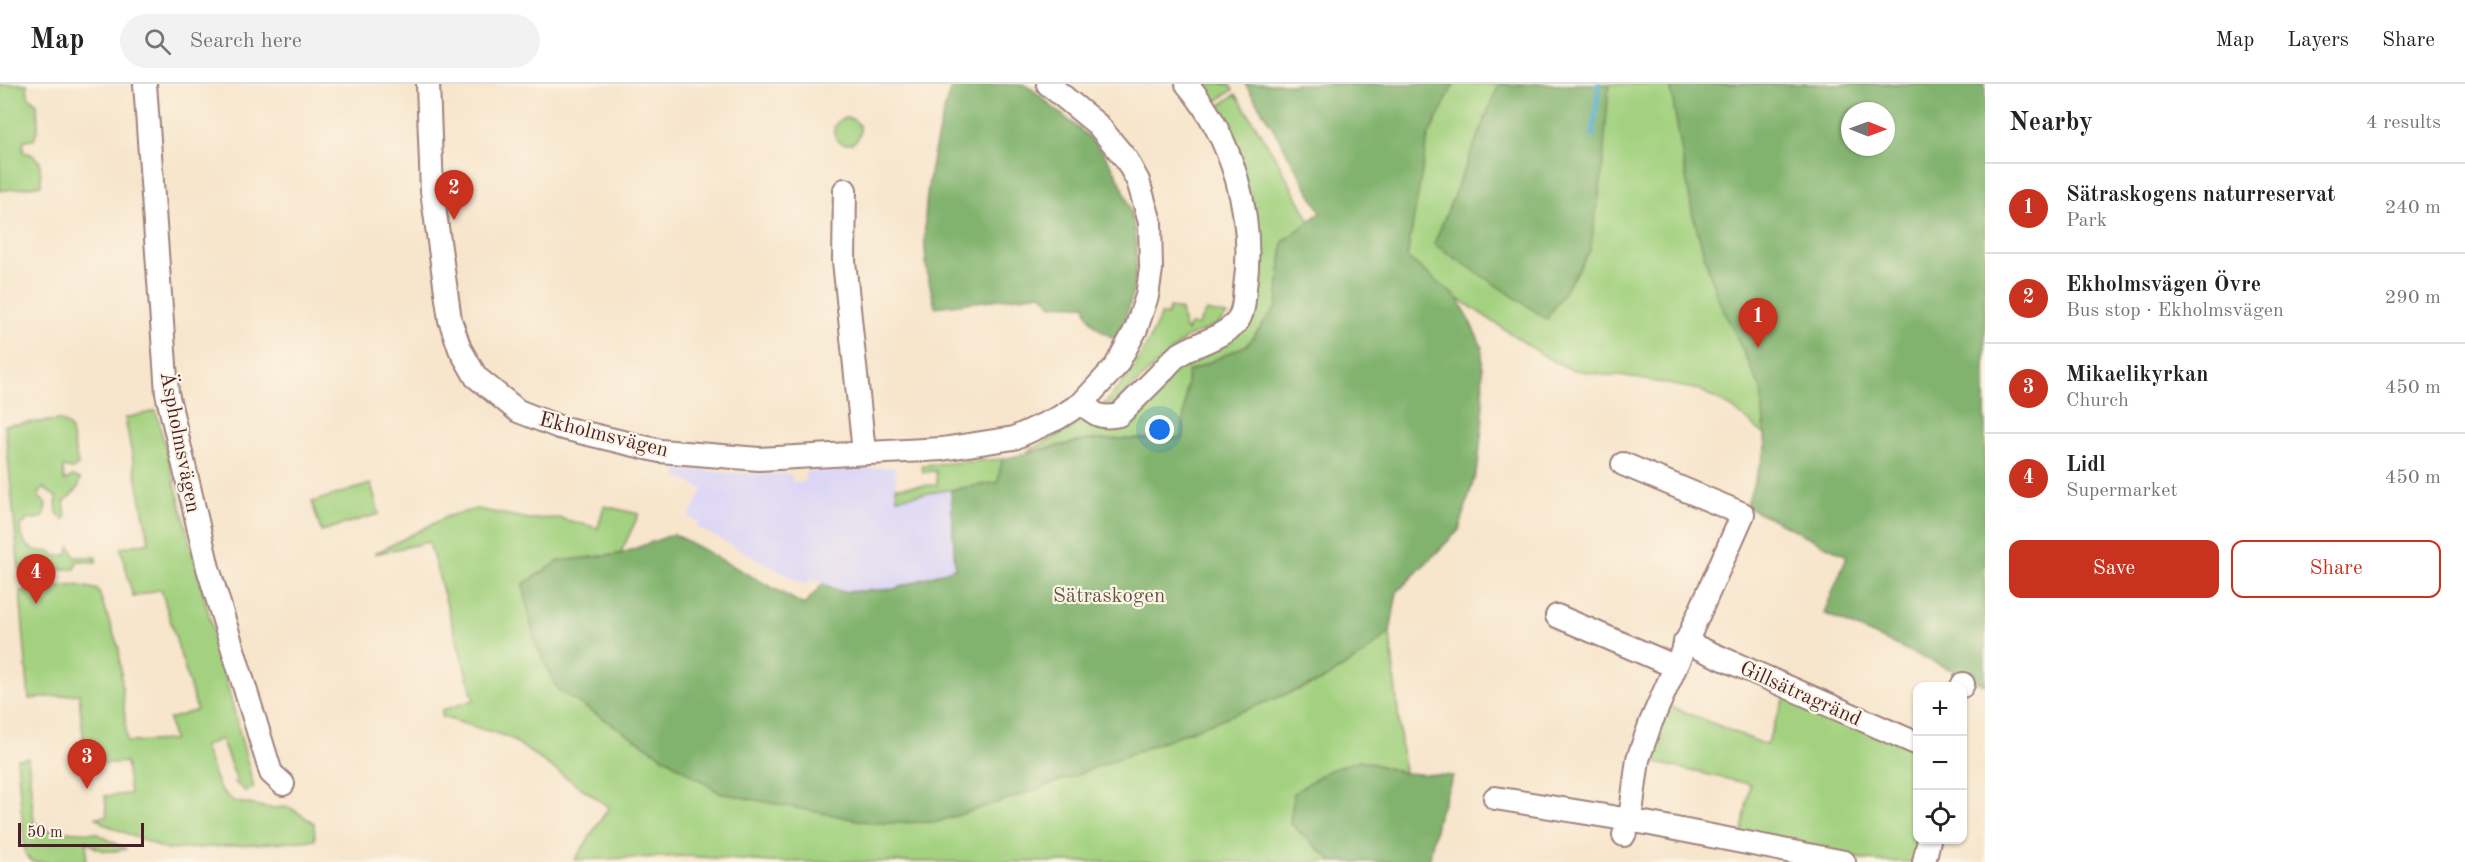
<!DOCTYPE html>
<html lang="en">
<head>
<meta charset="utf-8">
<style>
	:root { --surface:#fff; --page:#f2f2f2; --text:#222; --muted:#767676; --line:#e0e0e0; --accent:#c8321e }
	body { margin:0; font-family:"Old Standard TT",serif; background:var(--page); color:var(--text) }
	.controls { position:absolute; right:18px; bottom:18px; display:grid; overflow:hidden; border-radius:12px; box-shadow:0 2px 4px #0004 }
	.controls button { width:54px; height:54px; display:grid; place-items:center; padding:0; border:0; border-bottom:2px solid var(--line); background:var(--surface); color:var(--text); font:30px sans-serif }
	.compass { position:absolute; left:1841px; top:18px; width:54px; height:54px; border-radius:50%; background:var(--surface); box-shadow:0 2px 4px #0004; rotate:91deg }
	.scale { position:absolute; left:18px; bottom:15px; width:126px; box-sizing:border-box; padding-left:6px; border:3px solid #4a1f2b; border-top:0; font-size:16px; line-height:21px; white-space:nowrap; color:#4a1f2b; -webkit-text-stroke:4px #fcf5e5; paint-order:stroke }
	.you { position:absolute; left:1160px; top:346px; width:21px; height:21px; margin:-15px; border:4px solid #fff; border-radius:50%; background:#1a73e8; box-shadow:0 0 0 9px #1a73e833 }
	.badge { display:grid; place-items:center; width:39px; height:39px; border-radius:50%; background:var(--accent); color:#fff; font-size:20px; font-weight:700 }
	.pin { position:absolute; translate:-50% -50px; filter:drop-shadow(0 2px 3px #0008) }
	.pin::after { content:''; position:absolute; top:32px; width:21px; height:18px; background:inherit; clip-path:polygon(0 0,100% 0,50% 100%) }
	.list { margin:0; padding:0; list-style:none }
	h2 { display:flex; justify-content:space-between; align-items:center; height:78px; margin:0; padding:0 24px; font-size:26px }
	h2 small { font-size:20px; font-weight:400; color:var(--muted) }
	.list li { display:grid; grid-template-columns:39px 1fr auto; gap:18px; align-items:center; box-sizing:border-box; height:90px; padding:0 24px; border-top:2px solid var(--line) }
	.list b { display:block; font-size:22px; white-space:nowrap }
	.list p { margin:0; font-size:20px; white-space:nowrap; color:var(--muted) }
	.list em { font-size:20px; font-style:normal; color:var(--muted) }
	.actions { display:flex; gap:12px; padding:18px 24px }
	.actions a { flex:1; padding:14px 0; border:2px solid var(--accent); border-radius:12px; text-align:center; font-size:21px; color:var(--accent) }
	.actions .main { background:var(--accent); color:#fff }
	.icon { flex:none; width:33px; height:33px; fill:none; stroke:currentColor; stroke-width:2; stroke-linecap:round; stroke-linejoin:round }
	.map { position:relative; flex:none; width:1985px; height:778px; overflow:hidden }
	header { display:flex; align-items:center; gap:36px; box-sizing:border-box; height:84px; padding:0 30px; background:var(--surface); border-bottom:2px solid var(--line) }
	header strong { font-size:28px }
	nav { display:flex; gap:33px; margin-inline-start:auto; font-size:21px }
	.search { width:420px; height:54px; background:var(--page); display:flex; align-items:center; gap:15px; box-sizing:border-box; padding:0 21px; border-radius:33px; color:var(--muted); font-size:22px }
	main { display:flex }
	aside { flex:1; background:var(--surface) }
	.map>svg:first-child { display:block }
</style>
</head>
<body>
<header>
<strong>Map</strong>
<div class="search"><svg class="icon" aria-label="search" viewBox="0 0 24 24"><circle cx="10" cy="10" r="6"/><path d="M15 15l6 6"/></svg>Search here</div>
<nav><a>Map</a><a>Layers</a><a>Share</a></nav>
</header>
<main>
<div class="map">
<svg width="1985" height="778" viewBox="0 0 1985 778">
	<rect width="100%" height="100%" fill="#fcf5e5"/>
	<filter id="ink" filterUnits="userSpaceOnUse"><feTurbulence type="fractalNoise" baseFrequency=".0167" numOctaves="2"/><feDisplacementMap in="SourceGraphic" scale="12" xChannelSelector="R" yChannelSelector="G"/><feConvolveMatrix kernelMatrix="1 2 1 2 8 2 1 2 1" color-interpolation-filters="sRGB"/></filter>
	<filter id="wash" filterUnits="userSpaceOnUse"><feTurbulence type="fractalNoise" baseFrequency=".008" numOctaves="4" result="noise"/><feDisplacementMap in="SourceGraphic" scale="24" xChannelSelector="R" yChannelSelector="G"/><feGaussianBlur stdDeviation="1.35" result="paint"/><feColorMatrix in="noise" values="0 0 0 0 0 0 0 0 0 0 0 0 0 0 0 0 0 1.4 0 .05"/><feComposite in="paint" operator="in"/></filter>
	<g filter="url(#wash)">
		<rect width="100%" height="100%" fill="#f7e5cc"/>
		<path fill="#dcd6f6" d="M 895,383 L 897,414 L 951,406 L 955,484 L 894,505 L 842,508 L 811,494 L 807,502 L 697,443 L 699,438 L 689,433 L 703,406 L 677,392 L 677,384 L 734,389 L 791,390 L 792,398 L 805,398 L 805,388 Z"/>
		<path fill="#a3d17f" stroke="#767855" stroke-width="1.5" fill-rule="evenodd" d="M 0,0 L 27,0 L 28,12 L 37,20 L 38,43 L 34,56 L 24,56 L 23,68 L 31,70 L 40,78 L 41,101 L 0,107 Z
			M 1195,0 L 1229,0 L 1233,6 L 1209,22 Z
			M 1310,0 L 1985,0 L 1770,355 L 1731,323 L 1700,306 L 1620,291 L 1605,291 L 1570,285 L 1546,273 L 1459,215 L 1419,198 ZM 1850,27 L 1886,27 L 1886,63 L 1850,63 Z
			M 1236,10 L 1277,76 L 1310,137 L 1283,158 L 1277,222 L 1247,261 L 1188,288 L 1182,354 L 1087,356 L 1026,368 L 1083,338 L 1110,343 L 1147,313 L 1254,213 L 1212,27 Z
			M834 47a13 13 0 1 1 26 0a13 13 0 1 1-26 0Z
			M 1169,224 L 1181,226 L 1184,243 L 1187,247 L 1190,241 L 1198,241 L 1206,227 L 1227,231 L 1217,241 L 1186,254 L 1117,317 L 1102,322 C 1129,294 1147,266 1161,230 L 1167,232 Z
			M 156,327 L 254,704 L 245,707 L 234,698 L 237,697 L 221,655 L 204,662 L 219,704 L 233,717 L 269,724 L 289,723 L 314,739 L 315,756 L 167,766 L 104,740 L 96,733 L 107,732 L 105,712 L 130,710 L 126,678 L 86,681 L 79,610 L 29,615 L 20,507 L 76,501 L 98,506 L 119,565 L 127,658 L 173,656 L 169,635 L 197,626 L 161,505 L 133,513 L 121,464 L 149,458 L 125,334 Z
			M 60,336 L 70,343 L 78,381 L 72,385 L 63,383 L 64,397 L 73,392 L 80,395 L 78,404 L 64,418 L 66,433 L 64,436 L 57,429 L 56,413 L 43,404 L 38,412 L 46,420 L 44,433 L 27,436 L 20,443 C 23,462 31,469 50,467 L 56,472 L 67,471 L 70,462 L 75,473 L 96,473 L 96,478 L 77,477 L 75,485 L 19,486 L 5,341 Z
			M 1002,375 L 999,398 L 897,414 L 896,403 L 937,401 L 936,387 L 923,388 L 922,381 Z
			M 371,400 L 379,430 L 321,447 L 312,418 Z
			M 604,422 L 639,430 L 620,470 L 559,477 L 873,739 L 937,738 L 1036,706 L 1321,597 L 1361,572 L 1390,548 L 1404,689 L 1360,676 L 1290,739 L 1333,778 L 771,778 L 686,772 L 575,776 L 609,723 L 508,653 L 442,633 L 442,626 L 474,616 L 429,458 L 374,470 L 448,432 L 477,425 L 529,435 L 559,434 L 598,444 Z
			M 1787,609 L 1917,666 L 1918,756 L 1923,756 L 1918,778 L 1880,778 L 1741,753 L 1750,700 L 1647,677 L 1665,620 L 1766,661 Z
			M 28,674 L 34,738 L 46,746 L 96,749 L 126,765 C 111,769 97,768 87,757 L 86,778 L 32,778 L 25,770 L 17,675 Z"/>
		<path fill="#82b36e" stroke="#66694c" stroke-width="1.5" fill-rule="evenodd" d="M 952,0 C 965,0 1015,0 1024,1 C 1036,6 1047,19 1056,26 C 1074,40 1093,55 1106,73 C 1142,125 1147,200 1115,255 C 1097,245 1090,241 1085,221 C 1073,222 1064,219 1052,221 L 1042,210 L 935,223 C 932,208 927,193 926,178 C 920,118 935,56 952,0 Z
			M 1245,0 L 1454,0 L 1428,53 L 1407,173 L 1459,215 L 1482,263 L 1483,334 L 1478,381 L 1459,446 L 1397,508 L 1390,548 L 1361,572 L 1321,597 L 1036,706 L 937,738 L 873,739 L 720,709 L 558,606 L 535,559 L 523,500 L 559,477 L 620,470 L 674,450 L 804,521 L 823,500 L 842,508 L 894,505 L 955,484 L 951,406 L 998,398 L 1002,375 L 1087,356 L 1182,354 L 1188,288 L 1247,261 L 1277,222 L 1283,158 L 1321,128 L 1270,39 Z
			M 1499,0 L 1609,0 L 1602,92 L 1590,167 L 1547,235 L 1434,160 Z
			M 1670,0 L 1985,0 L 1985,601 L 1824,529 L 1847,472 L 1746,422 L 1766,364 L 1761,305 L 1715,208 L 1692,128 ZM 1850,27 L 1886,27 L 1886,63 L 1850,63 Z
			M 1360,676 L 1404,689 L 1453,692 L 1437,735 L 1429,778 L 1333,778 L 1290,739 L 1294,709 L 1327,687 Z"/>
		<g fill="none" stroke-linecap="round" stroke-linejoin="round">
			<path stroke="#4faacd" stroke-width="5" d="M 1593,51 L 1599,0"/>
		</g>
	</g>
	<g filter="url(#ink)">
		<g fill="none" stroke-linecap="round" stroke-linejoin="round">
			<g stroke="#a0827c" stroke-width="26">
				<path id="minor" d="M 145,0 L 167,309 L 208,484 L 271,689 L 283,700
					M 428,0 L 432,107 L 450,236 L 460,265 L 476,293 L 518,327 L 559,343 L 660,367 L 759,375 L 942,365 L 1014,354 L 1058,334 L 1082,319 L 1116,282 L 1136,245 L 1147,212 L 1151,185 L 1150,138 L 1138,97 L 1126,75 L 1098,41 L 1048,0
					M 845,106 L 844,177 L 864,368
					M 1082,319 C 1095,331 1101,335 1119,331 C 1133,317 1147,303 1161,289 C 1167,282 1173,274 1180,270 C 1198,259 1221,254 1236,239 C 1244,230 1244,216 1245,204 C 1255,133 1233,55 1187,0
					M 1623,380 L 1743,430 L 1651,638 L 1638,675 L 1630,736 L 1844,778
					M 1557,532 L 1674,582
					M 1685,558 L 1918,660
					M 1962,602 L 1963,600
					M 1495,714 L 1630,736 L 1624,751
					M 1924,778 L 1929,756"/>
			</g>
			<use href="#minor" stroke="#fff" stroke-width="22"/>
		</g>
	</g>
	<g text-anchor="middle" stroke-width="4.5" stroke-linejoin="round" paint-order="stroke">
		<g font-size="21" fill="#4a1f2b" stroke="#fcf5e5">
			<text transform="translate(604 350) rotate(14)" y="7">Ekholmsvägen</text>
			<text transform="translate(181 358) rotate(79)" y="7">Äspholmsvägen</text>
			<text transform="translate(1801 609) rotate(24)" y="7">Gillsätragränd</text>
		</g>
		<g font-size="21" fill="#655444" stroke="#fcf5e5">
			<text x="1109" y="518">Sätraskogen</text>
		</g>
	</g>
</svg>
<div class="controls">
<button>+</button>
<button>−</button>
<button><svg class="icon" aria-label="locate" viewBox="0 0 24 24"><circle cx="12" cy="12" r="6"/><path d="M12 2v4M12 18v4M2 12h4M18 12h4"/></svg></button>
</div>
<svg class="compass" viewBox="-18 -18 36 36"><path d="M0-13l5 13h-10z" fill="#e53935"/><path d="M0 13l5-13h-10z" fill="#767676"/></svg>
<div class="scale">50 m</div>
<div class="you"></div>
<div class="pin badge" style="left:1758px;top:264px">1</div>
<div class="pin badge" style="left:454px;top:136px">2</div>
<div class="pin badge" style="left:87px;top:705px">3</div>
<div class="pin badge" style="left:36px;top:520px">4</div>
</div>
<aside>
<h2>Nearby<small>4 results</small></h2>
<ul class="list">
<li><span class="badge">1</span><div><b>Sätraskogens naturreservat</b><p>Park</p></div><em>240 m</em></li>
<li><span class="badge">2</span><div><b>Ekholmsvägen Övre</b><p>Bus stop · Ekholmsvägen</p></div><em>290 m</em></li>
<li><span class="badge">3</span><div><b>Mikaelikyrkan</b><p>Church</p></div><em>450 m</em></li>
<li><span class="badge">4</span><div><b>Lidl</b><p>Supermarket</p></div><em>450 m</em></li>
</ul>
<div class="actions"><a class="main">Save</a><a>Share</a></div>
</aside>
</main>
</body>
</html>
